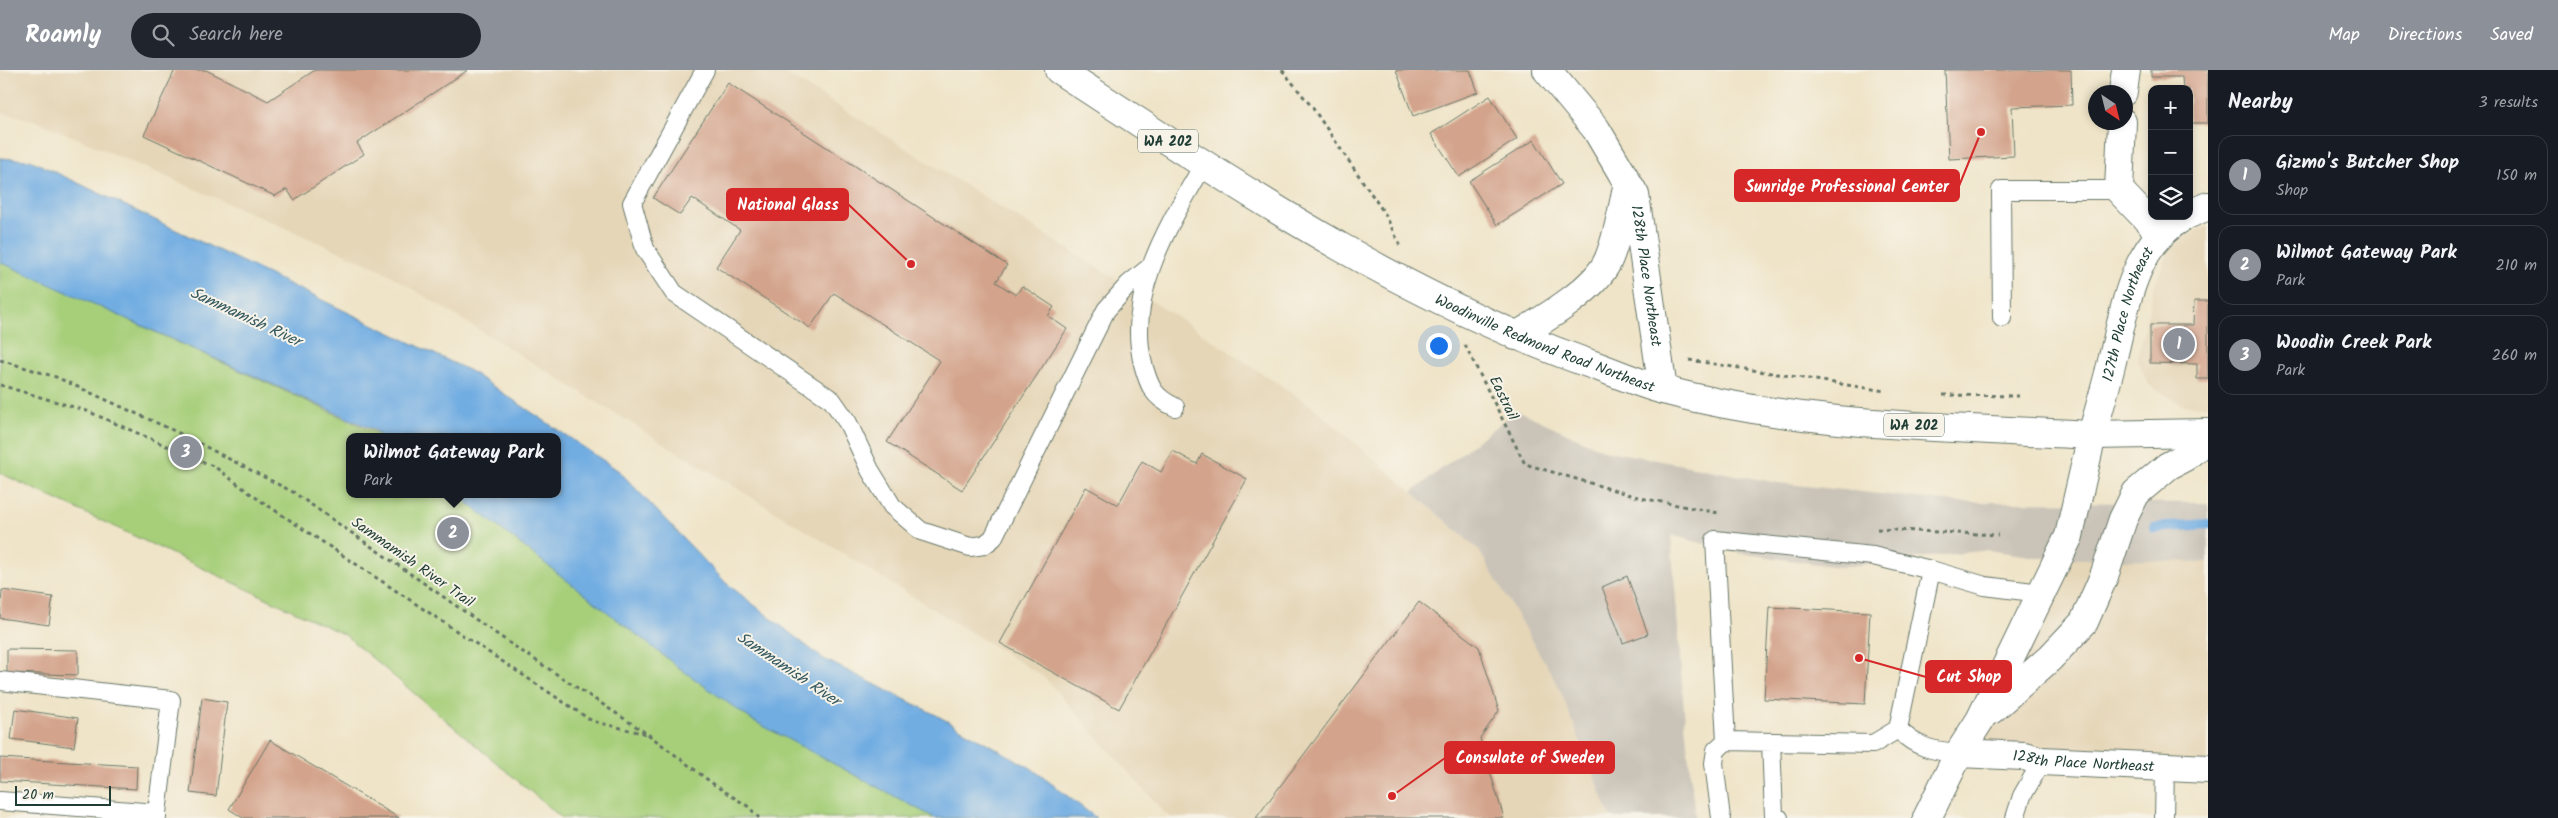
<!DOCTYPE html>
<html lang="en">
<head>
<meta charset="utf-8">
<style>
	:root { --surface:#171b24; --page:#20242c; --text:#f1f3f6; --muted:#9ea1a6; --line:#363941; --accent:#8c9099 }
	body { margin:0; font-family:Kalam,sans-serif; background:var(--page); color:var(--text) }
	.controls { position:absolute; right:15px; top:15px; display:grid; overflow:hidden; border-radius:10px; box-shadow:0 2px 8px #0003 }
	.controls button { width:45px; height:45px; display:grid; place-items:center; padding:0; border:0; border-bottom:1px solid var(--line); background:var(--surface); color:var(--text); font:25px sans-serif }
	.compass { position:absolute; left:2088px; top:15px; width:45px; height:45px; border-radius:50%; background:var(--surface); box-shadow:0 2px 8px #0003; rotate:145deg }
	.scale { position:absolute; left:15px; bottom:12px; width:96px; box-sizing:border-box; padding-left:5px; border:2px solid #1f3d34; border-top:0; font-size:14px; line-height:18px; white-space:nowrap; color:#1f3d34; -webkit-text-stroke:4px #f7f3e8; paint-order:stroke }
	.you { position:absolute; left:1438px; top:275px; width:18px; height:18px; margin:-12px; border:4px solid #fff; border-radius:50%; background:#1a73e8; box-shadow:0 0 0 8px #1a73e833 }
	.badge { display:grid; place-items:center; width:32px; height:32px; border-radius:50%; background:var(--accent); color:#fff; font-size:16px; font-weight:700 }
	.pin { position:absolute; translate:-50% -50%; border:2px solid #fff; box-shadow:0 1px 5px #0006 }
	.popup { position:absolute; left:346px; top:363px; width:215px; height:65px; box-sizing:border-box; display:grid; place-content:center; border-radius:10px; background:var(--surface); filter:drop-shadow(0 1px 4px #0005); font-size:16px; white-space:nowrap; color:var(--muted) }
	.popup b { font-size:19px; color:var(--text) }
	.popup::after { content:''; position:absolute; left:50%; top:100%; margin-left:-10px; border:10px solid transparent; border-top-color:var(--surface) }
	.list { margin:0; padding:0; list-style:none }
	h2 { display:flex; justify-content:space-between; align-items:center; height:65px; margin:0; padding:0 20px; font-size:21px }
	h2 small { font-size:16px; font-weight:400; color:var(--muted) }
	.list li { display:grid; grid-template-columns:32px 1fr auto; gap:15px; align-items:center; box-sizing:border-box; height:80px; margin:0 10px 10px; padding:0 10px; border:1px solid var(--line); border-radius:15px }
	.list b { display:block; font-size:19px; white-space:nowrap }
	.list p { margin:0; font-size:16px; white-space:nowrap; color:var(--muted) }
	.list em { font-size:16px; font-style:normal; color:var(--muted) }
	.icon { flex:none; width:28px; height:28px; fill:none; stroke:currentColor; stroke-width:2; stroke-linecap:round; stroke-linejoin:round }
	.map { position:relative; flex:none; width:2208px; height:748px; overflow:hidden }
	header { display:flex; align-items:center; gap:30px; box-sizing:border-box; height:70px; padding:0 25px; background:var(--accent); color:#fff }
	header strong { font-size:24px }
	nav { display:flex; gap:28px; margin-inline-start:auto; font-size:18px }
	.search { width:350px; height:45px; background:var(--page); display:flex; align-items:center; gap:12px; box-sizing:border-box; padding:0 18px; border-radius:28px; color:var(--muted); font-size:19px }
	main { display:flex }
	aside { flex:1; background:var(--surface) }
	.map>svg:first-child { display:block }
</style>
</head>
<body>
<header>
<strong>Roamly</strong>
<div class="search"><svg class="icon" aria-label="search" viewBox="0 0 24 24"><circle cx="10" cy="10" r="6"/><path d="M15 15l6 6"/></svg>Search here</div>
<nav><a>Map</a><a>Directions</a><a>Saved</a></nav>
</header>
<main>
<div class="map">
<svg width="2208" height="748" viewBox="0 0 2208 748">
	<rect width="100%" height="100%" fill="#f7f3e8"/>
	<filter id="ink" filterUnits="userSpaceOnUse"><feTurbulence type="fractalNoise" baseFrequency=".02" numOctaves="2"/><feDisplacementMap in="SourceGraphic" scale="10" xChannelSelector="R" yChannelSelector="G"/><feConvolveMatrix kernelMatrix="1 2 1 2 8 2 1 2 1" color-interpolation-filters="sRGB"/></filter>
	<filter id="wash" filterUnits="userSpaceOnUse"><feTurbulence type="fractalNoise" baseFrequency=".0096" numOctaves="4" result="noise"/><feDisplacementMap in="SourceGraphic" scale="20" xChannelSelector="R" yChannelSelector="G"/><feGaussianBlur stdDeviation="1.12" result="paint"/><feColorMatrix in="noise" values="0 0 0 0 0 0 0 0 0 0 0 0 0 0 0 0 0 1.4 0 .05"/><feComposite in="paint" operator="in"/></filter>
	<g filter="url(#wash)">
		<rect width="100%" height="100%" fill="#efe4c8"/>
		<path fill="#e5d6b7" d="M 0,0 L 780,0 L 1174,245 L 1313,337 L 1478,479 L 1558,615 L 1611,748 L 1172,748 L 1165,743 L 1044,607 L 380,199 L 37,51 L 0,42 Z
			M 2208,156 L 2208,336 L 2183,335 L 2149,315 L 2137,290 L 2155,214 L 2170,178 L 2189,164 Z
			M 2069,466 L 2208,468 L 2208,703 L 1959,683 Z"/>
		<path fill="#c9c3b8" d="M 1517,340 L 1603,380 L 1778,413 L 1954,432 L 2208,433 L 2208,492 L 2043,488 L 1989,480 L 1840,497 L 1739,483 L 1671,465 L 1685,654 L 1695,748 L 1611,748 L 1558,615 L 1478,479 L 1412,422 Z"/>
		<path fill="#a7cf7a" stroke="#638657" d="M 0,191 L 385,367 L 349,367 L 349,424 L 482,424 L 1009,748 L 562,748 L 345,565 L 0,403 Z"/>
		<path fill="#72ade2" stroke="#48758b" d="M 0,88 L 30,90 L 470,301 L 619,401 L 726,513 L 822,588 L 936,645 L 1031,698 L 1096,748 L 935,748 L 752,650 L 678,597 L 456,424 L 557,424 L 557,367 L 382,367 L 374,360 L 0,192 Z"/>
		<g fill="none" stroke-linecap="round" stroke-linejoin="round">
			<path stroke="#72ade2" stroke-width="10" d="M 2154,458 L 2208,454"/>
		</g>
		<g id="blocks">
			<path fill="#d3a38b" d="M 175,0 L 206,0 L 268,31 L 315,0 L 468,0 L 357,73 L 364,84 L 294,130 L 287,119 L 275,126 L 144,65 Z
				M 1396,0 L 1470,0 L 1478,22 L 1413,46 Z
				M 1945,0 L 2071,0 L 2072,35 L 2012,37 L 2014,86 L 1949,89 Z
				M 2151,0 L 2208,0 L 2208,53 L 2189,53 L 2189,19 L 2183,19 L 2182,7 L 2151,7 Z
				M 728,13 L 1007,195 L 996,212 L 1016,225 L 1022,216 L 1054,237 L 1048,246 L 1067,259 L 962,420 L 887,372 L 940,291 L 834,223 L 810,258 L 716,197 L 740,160 L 692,128 L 680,145 L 653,128 Z
				M 1490,26 L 1517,69 L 1459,107 L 1431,64 Z
				M 1534,70 L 1562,114 L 1497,155 L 1469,111 Z
				M 2194,231 L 2208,231 L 2208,309 L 2197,309 L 2197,294 L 2150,293 L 2150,255 L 2193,255 Z
				M 1173,381 L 1197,394 L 1202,384 L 1247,409 L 1119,639 L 1000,573 L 1086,417 L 1118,435 L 1142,391 L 1161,402 Z
				M 1627,506 L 1648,564 L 1623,573 L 1602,517 Z
				M 2,520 L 53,527 L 49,555 L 0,548 Z
				M 1419,532 L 1479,577 L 1499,641 L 1480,668 L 1504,748 L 1256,748 Z
				M 1769,537 L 1870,542 L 1865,634 L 1764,629 Z
				M 7,579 L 78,580 L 78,605 L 7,603 Z
				M 202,628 L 227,632 L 216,726 L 190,723 Z
				M 15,639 L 78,648 L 74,677 L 11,669 Z
				M 270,670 L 399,748 L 243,748 L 229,739 Z
				M 0,688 L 137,696 L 136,719 L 0,711 Z"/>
		</g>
	</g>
	<g filter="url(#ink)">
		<use href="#blocks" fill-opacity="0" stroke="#687768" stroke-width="1"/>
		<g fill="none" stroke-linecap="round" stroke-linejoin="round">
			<g stroke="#687768" stroke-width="20">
				<path id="service" d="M 705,0 L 632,133 L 645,179 L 674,223 L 832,330 L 848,353 L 870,400 L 892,436 L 921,461 L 970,477 L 984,475 L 993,468 L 1106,240 L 1129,214 L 1150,197
					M 2002,248 L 2001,120 L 2119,120
					M 1175,337 C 1153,327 1149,316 1143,294 C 1125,223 1170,153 1204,94
					M 0,611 L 171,630 L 157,743
					M 1726,671 L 1715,470 L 1873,486 L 1931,500
					M 1771,672 L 1774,746 L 1779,748
					M 1959,683 C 1934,681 1916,678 1898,659 L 1931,500 L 1985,516 L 2041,523
					M 0,731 L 157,743 L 157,748
					M 1721,748 L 1714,693 L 1716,680 L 1726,671 L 1873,674 L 1898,659
					M 2015,748 L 2022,726 L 2042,691
					M 2164,748 L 2165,698"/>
			</g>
			<g stroke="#687768" stroke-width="30">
				<g id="minor">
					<path id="s1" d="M 1547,0 L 1596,59 L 1635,125 L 1663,320"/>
					<path d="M 2123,22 L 2126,0"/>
					<path d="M 2122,52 L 2119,120 L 2161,164"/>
					<path d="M 1516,266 C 1543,250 1598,218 1609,188 C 1618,166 1622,141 1627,117"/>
					<path id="s2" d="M 1959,683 L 2024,686 L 2042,691 L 2208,699"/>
				</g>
			</g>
			<g stroke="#687768" stroke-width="30">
				<g id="tertiary">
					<path d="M 2189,144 L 2208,136"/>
					<path id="s3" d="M 2092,365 C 2099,339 2107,313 2113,287 C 2126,236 2133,174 2185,146"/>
				</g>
			</g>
			<g stroke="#687768" stroke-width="30">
				<path id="secondary" d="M 2092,365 L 2208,363"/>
			</g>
			<g stroke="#687768" stroke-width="30">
				<g id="primary">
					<path id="s4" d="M 1059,0 C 1231,112 1404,230 1599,297 C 1620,305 1641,314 1663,320 C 1802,357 1950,357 2092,365 L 2069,466 L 1980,650 L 1959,683 L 1927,748"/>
					<path d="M 1991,640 L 2050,588 L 2084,552 L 2104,506 L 2123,449 L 2136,423 L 2168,396 L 2185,387 L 2208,368"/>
				</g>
			</g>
			<path stroke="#687768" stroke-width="3" stroke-dasharray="4 4" stroke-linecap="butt" d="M 1282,0 L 1312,37 L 1385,144 L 1400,175
				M 1465,275 L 1525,394 L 1641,428 L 1719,443
				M 0,290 L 56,307 L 179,363 L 293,422 L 511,574 L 649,665 L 716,716 L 749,737 L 759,748
				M 1689,290 L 1885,321
				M 0,315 L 87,341 L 215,397 L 255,427 L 592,651 L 646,664
				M 1943,325 L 2020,326
				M 1877,459 L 1998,465"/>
			<use href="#service" stroke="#fff" stroke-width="18"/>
			<use href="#minor" stroke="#fff" stroke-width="28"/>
			<use href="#tertiary" stroke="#fff" stroke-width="28"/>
			<use href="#secondary" stroke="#fff" stroke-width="28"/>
			<use href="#primary" stroke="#fff" stroke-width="28"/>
		</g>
	</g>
	<g text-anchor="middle" stroke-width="4" stroke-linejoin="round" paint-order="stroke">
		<g fill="#f7f3e8" stroke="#60746a" stroke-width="1">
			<rect x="1138" y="59.5" width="60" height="23" rx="4"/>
			<rect x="1884" y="343.5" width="60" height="23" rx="4"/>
		</g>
		<g font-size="14" font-weight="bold" fill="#1f3d34">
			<text x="1168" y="76">WA 202</text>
			<text x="1914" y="360">WA 202</text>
		</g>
		<g font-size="15" fill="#1f3d34" stroke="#f7f3e8">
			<text dy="5" stroke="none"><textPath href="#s1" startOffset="235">128th Place Northeast</textPath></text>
			<text dy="5" stroke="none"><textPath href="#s3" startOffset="126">127th Place Northeast</textPath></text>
			<text dy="5" stroke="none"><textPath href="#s4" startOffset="559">Woodinville Redmond Road Northeast</textPath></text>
			<text transform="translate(1504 328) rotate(64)" y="5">Eastrail</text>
			<text transform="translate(413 492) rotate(35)" y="5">Sammamish River Trail</text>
			<text dy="5" stroke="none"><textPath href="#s2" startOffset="125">128th Place Northeast</textPath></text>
		</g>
		<g font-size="16" font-style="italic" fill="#345960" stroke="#f7f3e8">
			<text transform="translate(246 246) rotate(25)" y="6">Sammamish River</text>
			<text transform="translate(789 598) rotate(34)" y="6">Sammamish River</text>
		</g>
	</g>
	<path fill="none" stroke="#d62828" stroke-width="2" d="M1981 62L1959 116M911 194L848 134M1859 588L1926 607M1392 726L1445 688"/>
	<g fill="#d62828" stroke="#f7f3e8" stroke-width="2">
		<circle cx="1981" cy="62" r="5"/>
		<circle cx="911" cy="194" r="5"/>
		<circle cx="1859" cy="588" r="5"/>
		<circle cx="1392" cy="726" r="5"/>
	</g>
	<g fill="#d62828" stroke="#d62828" stroke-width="2">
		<rect x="1735" y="100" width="224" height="31" rx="5"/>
		<rect x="727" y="119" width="121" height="31" rx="5"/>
		<rect x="1926" y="591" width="85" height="31" rx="5"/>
		<rect x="1445" y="672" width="169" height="31" rx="5"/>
	</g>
	<g font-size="16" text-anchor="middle" font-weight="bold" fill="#fff">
		<text x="1847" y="122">Sunridge Professional Center</text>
		<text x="788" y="140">National Glass</text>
		<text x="1969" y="612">Cut Shop</text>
		<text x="1530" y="693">Consulate of Sweden</text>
	</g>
</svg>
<div class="controls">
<button>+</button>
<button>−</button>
<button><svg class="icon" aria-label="layers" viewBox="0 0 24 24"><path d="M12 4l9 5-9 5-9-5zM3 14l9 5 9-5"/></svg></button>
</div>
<svg class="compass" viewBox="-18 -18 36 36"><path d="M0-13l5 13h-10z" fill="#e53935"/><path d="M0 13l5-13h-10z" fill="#9ea1a6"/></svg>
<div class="scale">20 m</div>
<div class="you"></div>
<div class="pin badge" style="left:2179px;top:274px">1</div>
<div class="pin badge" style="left:453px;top:463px">2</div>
<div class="popup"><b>Wilmot Gateway Park</b>Park</div>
<div class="pin badge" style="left:186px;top:382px">3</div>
</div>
<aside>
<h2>Nearby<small>3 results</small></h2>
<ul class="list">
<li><span class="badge">1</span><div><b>Gizmo's Butcher Shop</b><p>Shop</p></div><em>150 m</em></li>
<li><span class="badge">2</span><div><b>Wilmot Gateway Park</b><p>Park</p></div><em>210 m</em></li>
<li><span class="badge">3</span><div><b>Woodin Creek Park</b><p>Park</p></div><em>260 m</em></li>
</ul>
</aside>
</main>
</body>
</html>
